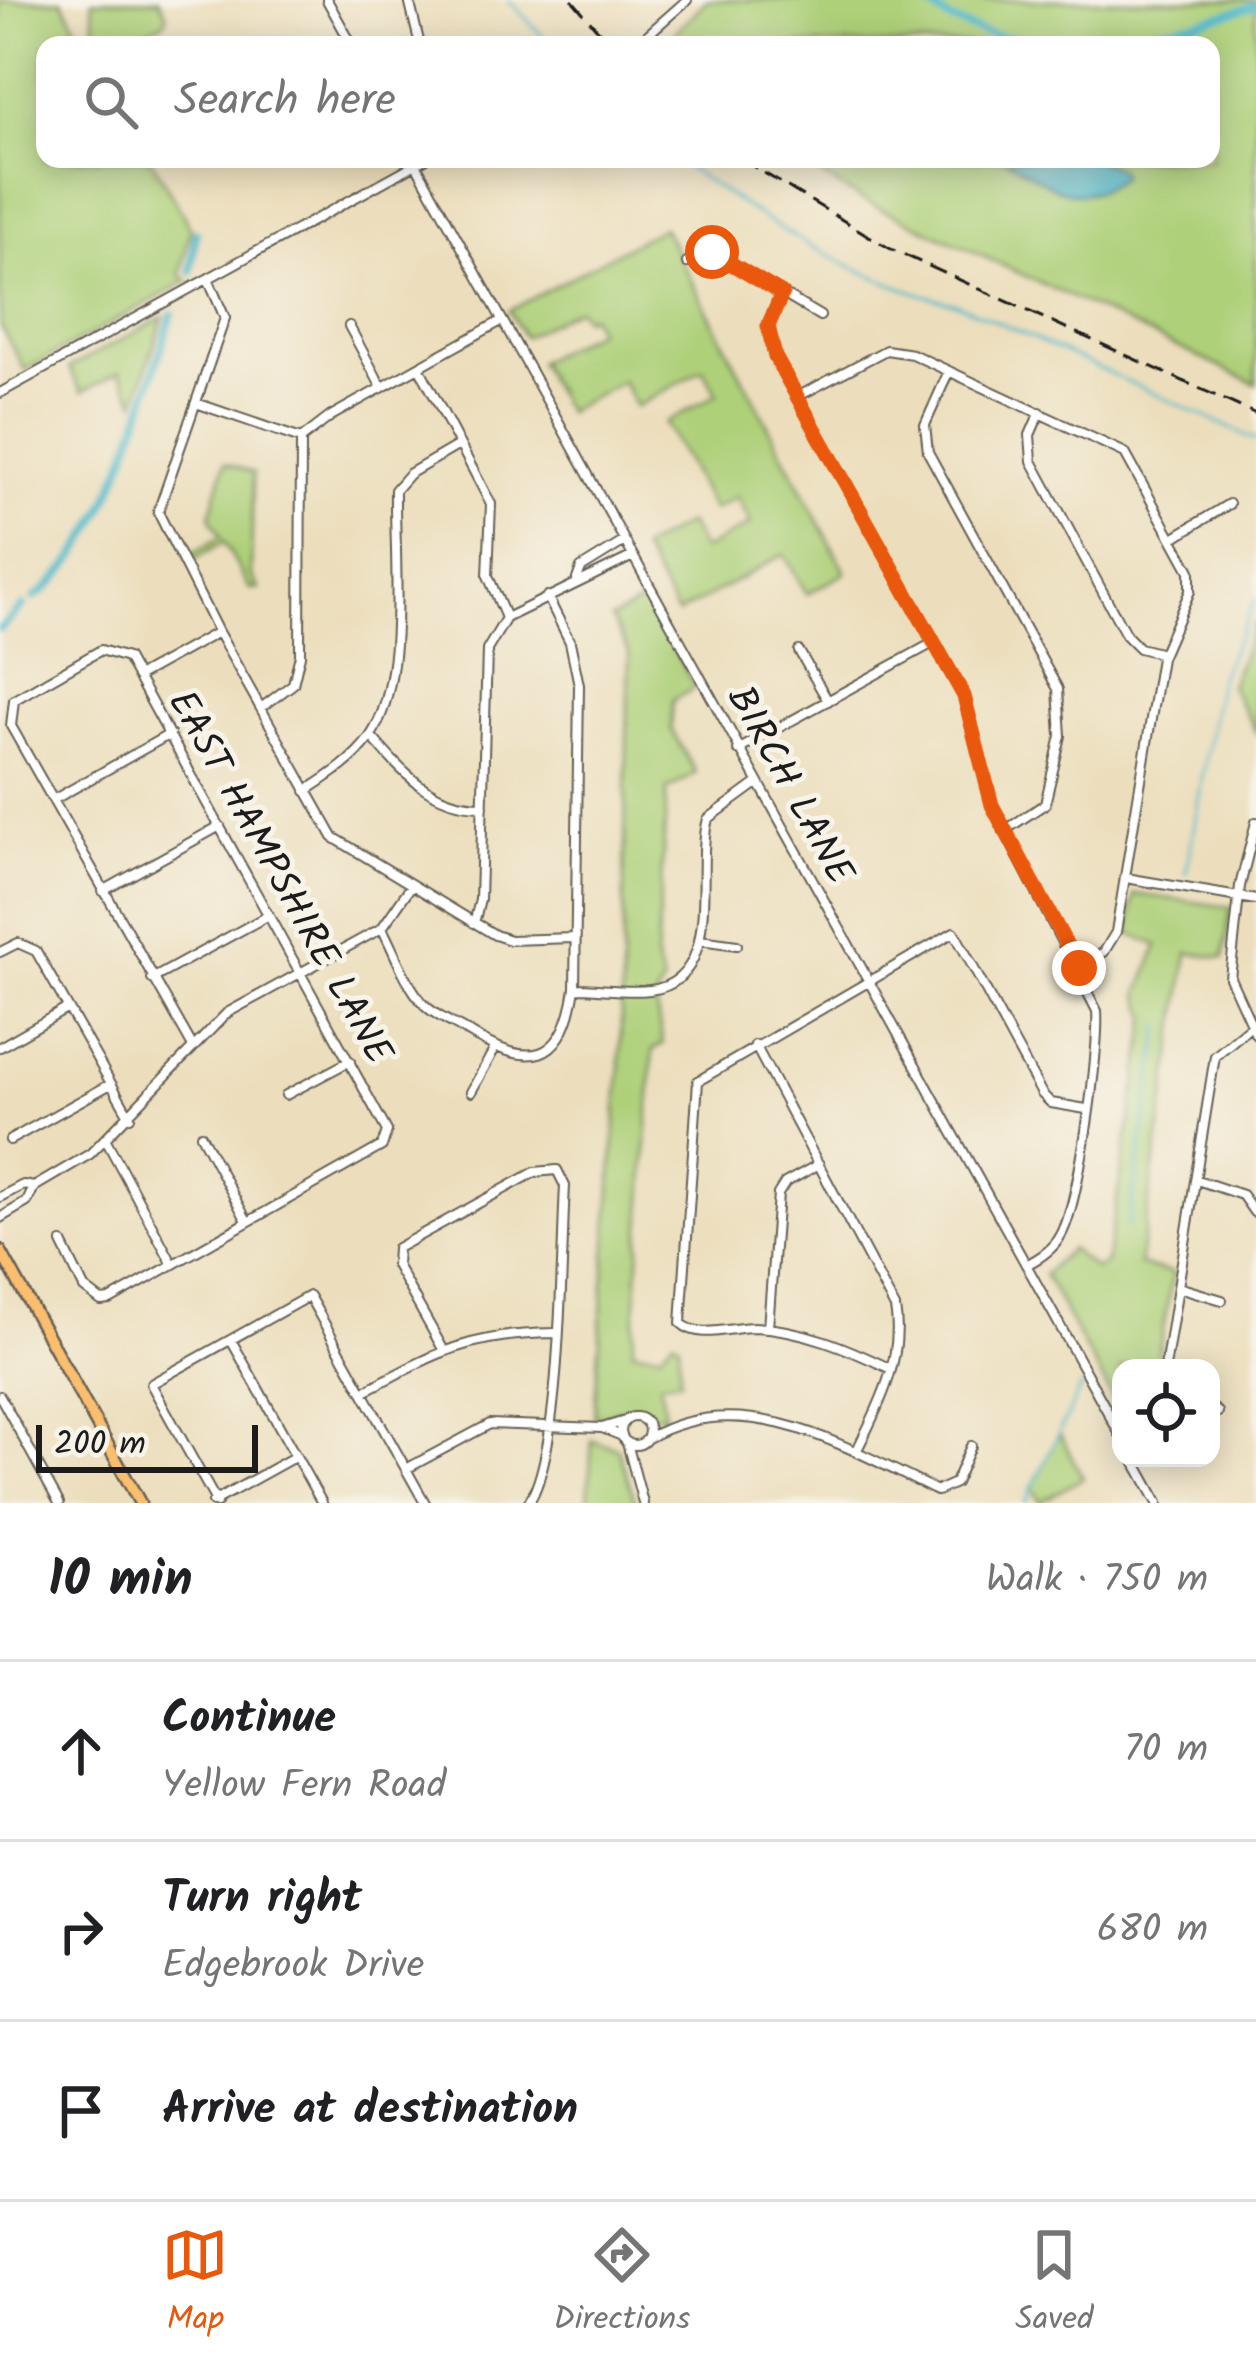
<!DOCTYPE html>
<html lang="en">
<head>
<meta charset="utf-8">
<style>
	:root { --surface:#fff; --page:#f6f6f6; --text:#202124; --muted:#757577; --line:#e0e0e0; --accent:#ea580c }
	body { margin:0; font-family:Kalam,sans-serif; background:var(--page); color:var(--text) }
	.controls { position:absolute; right:36px; bottom:36px; display:grid; overflow:hidden; border-radius:24px; box-shadow:0 6px 30px #0003 }
	.controls button { width:108px; height:108px; display:grid; place-items:center; padding:0; border:0; border-bottom:3px solid var(--line); background:var(--surface); color:var(--text); font:60px sans-serif }
	.scale { position:absolute; left:36px; bottom:30px; width:222px; box-sizing:border-box; padding-left:12px; border:6px solid #1c1c1c; border-top:0; font-size:33px; line-height:42px; white-space:nowrap; color:#1c1c1c; -webkit-text-stroke:9px #f7f3e8; paint-order:stroke }
	.stop { position:absolute; width:36px; height:36px; margin:-27px; border:9px solid #ea580c; border-radius:50%; background:#fff }
	.stop.end { background:#ea580c; border-color:#fff; box-shadow:0 3px 12px #0008 }
	.list { margin:0; padding:0; list-style:none }
	h2 { display:flex; justify-content:space-between; align-items:center; height:156px; margin:0; padding:0 48px; font-size:51px }
	h2 small { font-size:39px; font-weight:400; color:var(--muted) }
	.list li { display:grid; grid-template-columns:78px 1fr auto; gap:36px; align-items:center; box-sizing:border-box; height:180px; padding:0 48px; border-top:3px solid var(--line) }
	.list b { display:block; font-size:45px; white-space:nowrap }
	.list p { margin:0; font-size:39px; white-space:nowrap; color:var(--muted) }
	.list em { font-size:39px; font-style:normal; color:var(--muted) }
	.icon { flex:none; width:66px; height:66px; fill:none; stroke:currentColor; stroke-width:2; stroke-linecap:round; stroke-linejoin:round }
	.map { position:relative; flex:none; width:1256px; height:1503px; overflow:hidden }
	.search { position:absolute; background:var(--surface); box-shadow:0 6px 30px #0003; left:36px; right:36px; top:36px; height:132px; display:flex; align-items:center; gap:30px; box-sizing:border-box; padding:0 42px; border-radius:24px; color:var(--muted); font-size:45px }
	.sheet { height:696px; background:var(--surface) }
	nav { display:flex; justify-content:space-around; align-items:center; box-sizing:border-box; height:168px; border-top:3px solid var(--line); background:var(--surface); font-size:33px; color:var(--muted) }
	nav a { display:grid; justify-items:center; gap:6px }
	nav .on { color:var(--accent) }
	.map>svg:first-child { display:block }
</style>
</head>
<body>
<div class="map">
<svg width="1256" height="1503" viewBox="0 0 1256 1503">
	<rect width="100%" height="100%" fill="#f7f3e8"/>
	<filter id="ink" filterUnits="userSpaceOnUse"><feTurbulence type="fractalNoise" baseFrequency=".00833" numOctaves="2"/><feDisplacementMap in="SourceGraphic" scale="24" xChannelSelector="R" yChannelSelector="G"/><feConvolveMatrix kernelMatrix="1 2 1 2 8 2 1 2 1" color-interpolation-filters="sRGB"/></filter>
	<filter id="wash" filterUnits="userSpaceOnUse"><feTurbulence type="fractalNoise" baseFrequency=".004" numOctaves="4" result="noise"/><feDisplacementMap in="SourceGraphic" scale="48" xChannelSelector="R" yChannelSelector="G"/><feGaussianBlur stdDeviation="2.7" result="paint"/><feColorMatrix in="noise" values="0 0 0 0 0 0 0 0 0 0 0 0 0 0 0 0 0 1.4 0 .05"/><feComposite in="paint" operator="in"/></filter>
	<g filter="url(#wash)">
		<rect width="100%" height="100%" fill="#ecdebc"/>
		<path fill="#aed079" stroke="#65764a" stroke-width="3" d="M 0,0 L 62,0 L 87,45 L 45,45 L 45,159 L 151,159 L 191,229 L 180,274 L 188,281 L 25,370 L 0,325 Z
			M 92,0 L 159,0 L 167,15 L 165,22 L 116,45 L 97,45 Z
			M 707,0 L 1256,0 L 1256,384 L 861,199 L 794,159 L 1211,159 L 1211,45 L 663,45 Z
			M 663,227 L 846,573 L 807,594 L 784,554 L 677,614 L 641,549 L 688,523 L 703,550 L 751,524 L 736,497 L 713,510 L 665,423 L 717,394 L 703,369 L 636,407 L 622,381 L 566,412 L 538,362 L 597,330 L 590,315 L 584,318 L 577,308 L 524,337 L 509,311 Z
			M 163,317 L 136,401 L 119,372 L 82,392 L 69,368 Z
			M 225,463 L 253,473 L 251,574 L 259,589 L 250,589 L 224,542 L 191,561 L 187,555 L 221,537 L 210,516 Z
			M 646,600 L 695,688 L 673,700 L 671,729 L 696,773 L 667,790 L 656,962 L 663,982 L 655,1001 L 663,1044 L 653,1050 L 633,1350 L 661,1353 L 673,1339 L 679,1343 L 680,1380 L 660,1383 L 665,1418 L 636,1406 L 594,1417 L 620,1068 L 629,652 L 611,619 Z
			M 1256,621 L 1256,732 L 1230,686 Z
			M 1135,894 L 1231,907 L 1224,958 L 1188,953 L 1139,1265 L 1173,1273 L 1156,1368 L 1121,1368 L 1121,1413 L 1044,1274 L 1070,1249 L 1095,1269 L 1106,1263 L 1148,1017 L 1139,994 L 1158,945 L 1128,933 Z
			M 1059,1433 L 1083,1478 L 1040,1502 L 1032,1488 Z
			M 592,1440 L 618,1448 L 636,1503 L 588,1503 Z"/>
		<path fill="#4db8c9" stroke="#346a72" stroke-width="3" d="M 1004,159 L 1095,159 L 1119,169 L 1121,177 C 1074,214 1047,181 1004,159 Z"/>
		<g fill="none" stroke-linecap="round" stroke-linejoin="round">
			<path stroke="#4db8c9" stroke-width="3" d="M 509,0 L 551,45
				M 675,159 C 760,219 855,281 958,304 L 1256,440
				M 1186,874 L 1219,678 L 1256,600
				M 1128,1226 L 1161,1027
				M 1025,1503 L 1081,1387"/>
			<path stroke="#4db8c9" stroke-width="8" d="M 923,0 C 996,71 1171,33 1256,5
				M 191,271 L 196,232
				M 34,598 C 109,548 145,397 172,314
				M 0,629 L 23,606"/>
		</g>
	</g>
	<g filter="url(#ink)">
		<g fill="none" stroke-linecap="round" stroke-linejoin="round">
			<g stroke="#656054" stroke-width="12">
				<path id="minor" d="M 327,0 L 352,45
					M 409,0 L 420,45
					M 636,45 L 687,0
					M 413,159 L 1121,1436
					M 687,263 L 712,252 L 820,316
					M 208,279 L 225,318 L 158,512 L 218,632 L 333,837 L 495,935 L 510,940 L 573,938
					M 782,294 L 768,325 L 775,357 L 964,696 L 992,805 L 1097,1011 C 1100,1048 1079,1204 1061,1235 C 1054,1249 1040,1258 1026,1265
					M 349,326 L 382,388
					M 419,367 L 491,504 L 488,576 L 506,618
					M 949,371 L 925,425 L 928,452 L 1058,689 L 1061,736 L 1045,804 L 1004,831
					M 0,393 L 425,159
					M 797,397 L 886,350 L 912,354 L 1125,453 L 1190,571 L 1190,591 L 1161,658 L 1116,932 L 1104,952 L 1079,968
					M 196,403 L 301,439
					M 1040,412 L 1030,435 L 1032,461 L 1126,635 L 1139,648 L 1163,654
					M 1173,538 L 1229,504
					M 577,579 L 581,568 L 623,542
					M 799,651 L 828,701
					M 137,677 L 218,632
					M 261,708 L 293,684 L 300,655 L 301,439 L 331,416 L 501,321
					M 371,736 C 402,772 431,806 483,806
					M 738,750 L 933,643
					M 306,791 C 329,776 354,760 370,737 C 408,681 394,558 395,490 L 409,474 L 459,445
					M 53,800 L 170,734
					M 1256,822 L 1240,886 L 1230,978 L 1256,1035
					M 1126,878 L 1256,900
					M 103,891 L 220,826
					M 474,923 L 480,900 L 487,650 L 506,618 L 631,557
					M 382,928 C 394,951 405,982 422,1002 C 433,1015 453,1023 468,1032 C 529,1069 564,1065 575,988 L 579,685 L 570,642 L 547,596
					M 700,940 L 737,945
					M 0,952 L 18,943 L 36,951 L 130,1117
					M 152,979 L 269,915
					M 575,988 C 599,988 626,993 650,990 C 726,981 694,868 708,819 L 756,784
					M 755,1045 L 895,1308 C 904,1358 879,1406 857,1450
					M 0,1047 L 68,1008
					M 471,1092 L 495,1048
					M 286,1095 L 350,1061
					M 201,1135 L 247,1221
					M 10,1140 L 109,1085
					M 106,1140 L 172,1263
					M 1197,1180 L 1242,1195 L 1254,1212
					M 0,1197 L 23,1185 L 34,1187 L 90,1154 L 227,1013 L 382,928 L 411,886
					M 0,1218 L 27,1202 L 34,1187
					M 62,1243 L 84,1288 L 101,1301 L 110,1300 L 382,1146 L 387,1131 L 127,658 L 101,650 L 14,700 L 11,726 L 193,1047
					M 1178,1287 L 1222,1300
					M 768,1328 L 778,1194 L 785,1183 L 819,1164
					M 231,1340 L 322,1503
					M 443,1349 L 396,1265 L 397,1248 L 535,1172 L 557,1170 L 565,1186 C 561,1252 562,1457 528,1503
					M 1165,1368 L 1215,1056 L 1251,1026
					M 891,1369 C 847,1348 803,1329 754,1327 C 732,1327 698,1340 681,1323 L 698,1081 L 954,932 L 1042,1094 L 1051,1103 L 1086,1109
					M 363,1392 C 437,1352 469,1334 555,1333
					M 0,1396 L 59,1503
					M 1211,1407 L 1218,1412
					M621 1431a14 14 0 1 1 28 0a14 14 0 1 1-28 0Z
					M 622,1436 L 602,1428 L 625,1421
					M 648,1438 C 744,1383 850,1449 937,1491 L 955,1483 L 971,1446
					M 627,1443 L 643,1503
					M 1133,1458 L 1158,1503
					M 406,1469 L 490,1424 L 602,1428
					M 213,1502 L 296,1456
					M 217,1503 L 151,1384 L 309,1296 L 425,1503"/>
			</g>
			<g stroke="#656054" stroke-width="15">
				<path id="major" d="M 0,1250 L 140,1503"/>
			</g>
			<use href="#minor" stroke="#fff" stroke-width="8"/>
			<use href="#major" stroke="#fbbd6e" stroke-width="10"/>
			<path stroke="#1c1c1c" stroke-width="3" stroke-dasharray="18 9" stroke-linecap="butt" d="M 572,0 L 611,45
				M 741,159 L 889,248 L 1256,414"/>
		</g>
	</g>
	<g fill="none" stroke-linecap="round" stroke-linejoin="round" filter="url(#ink)">
		<path stroke="#ea580c" stroke-width="15" d="M 712,252 L 782,294 L 768,326 L 775,357 L 964,696 L 992,805 L 1079,968"/>
	</g>
	<g text-anchor="middle" stroke-width="10" stroke-linejoin="round" paint-order="stroke">
		<g font-size="39" fill="#1c1c1c" stroke="#f7f3e8">
			<text transform="translate(792 784) rotate(61)" y="14">BIRCH LANE</text>
			<text transform="translate(282 876) rotate(61)" y="14">EAST HAMPSHIRE LANE</text>
		</g>
	</g>
</svg>
<div class="controls">
<button><svg class="icon" aria-label="locate" viewBox="0 0 24 24"><circle cx="12" cy="12" r="6"/><path d="M12 2v4M12 18v4M2 12h4M18 12h4"/></svg></button>
</div>
<div class="scale">200 m</div>
<div class="stop" style="left:712px;top:252px"></div>
<div class="stop end" style="left:1079px;top:968px"></div>
<div class="search"><svg class="icon" aria-label="search" viewBox="0 0 24 24"><circle cx="10" cy="10" r="6"/><path d="M15 15l6 6"/></svg>Search here</div>
</div>
<section class="sheet">
<h2>10 min<small>Walk · 750 m</small></h2>
<ul class="list">
<li><svg class="icon" aria-label="ahead" viewBox="0 0 24 24"><path d="M12 20V5M6 11l6-6 6 6"/></svg><div><b>Continue</b><p>Yellow Fern Road</p></div><em>70 m</em></li>
<li><svg class="icon" aria-label="right" viewBox="0 0 24 24"><path d="M7 20v-9h11M14 6l5 5-5 5"/></svg><div><b>Turn right</b><p>Edgebrook Drive</p></div><em>680 m</em></li>
<li><svg class="icon" aria-label="arrive" viewBox="0 0 24 24"><path d="M6 21V4h12l-3 4 3 4H6"/></svg><div><b>Arrive at destination</b></div></li>
</ul>
</section>
<nav>
<a class="on"><svg class="icon" aria-label="map" viewBox="0 0 24 24"><path d="M3 6l6-2 6 2 6-2v14l-6 2-6-2-6 2zM9 4v14M15 6v14"/></svg>Map</a>
<a><svg class="icon" aria-label="directions" viewBox="0 0 24 24"><path d="M12 3l9 9-9 9-9-9zM9 14v-3h6M13 9l2 2-2 2"/></svg>Directions</a>
<a><svg class="icon" aria-label="saved" viewBox="0 0 24 24"><path d="M7 4h10v16l-5-4-5 4z"/></svg>Saved</a>
</nav>
</body>
</html>
